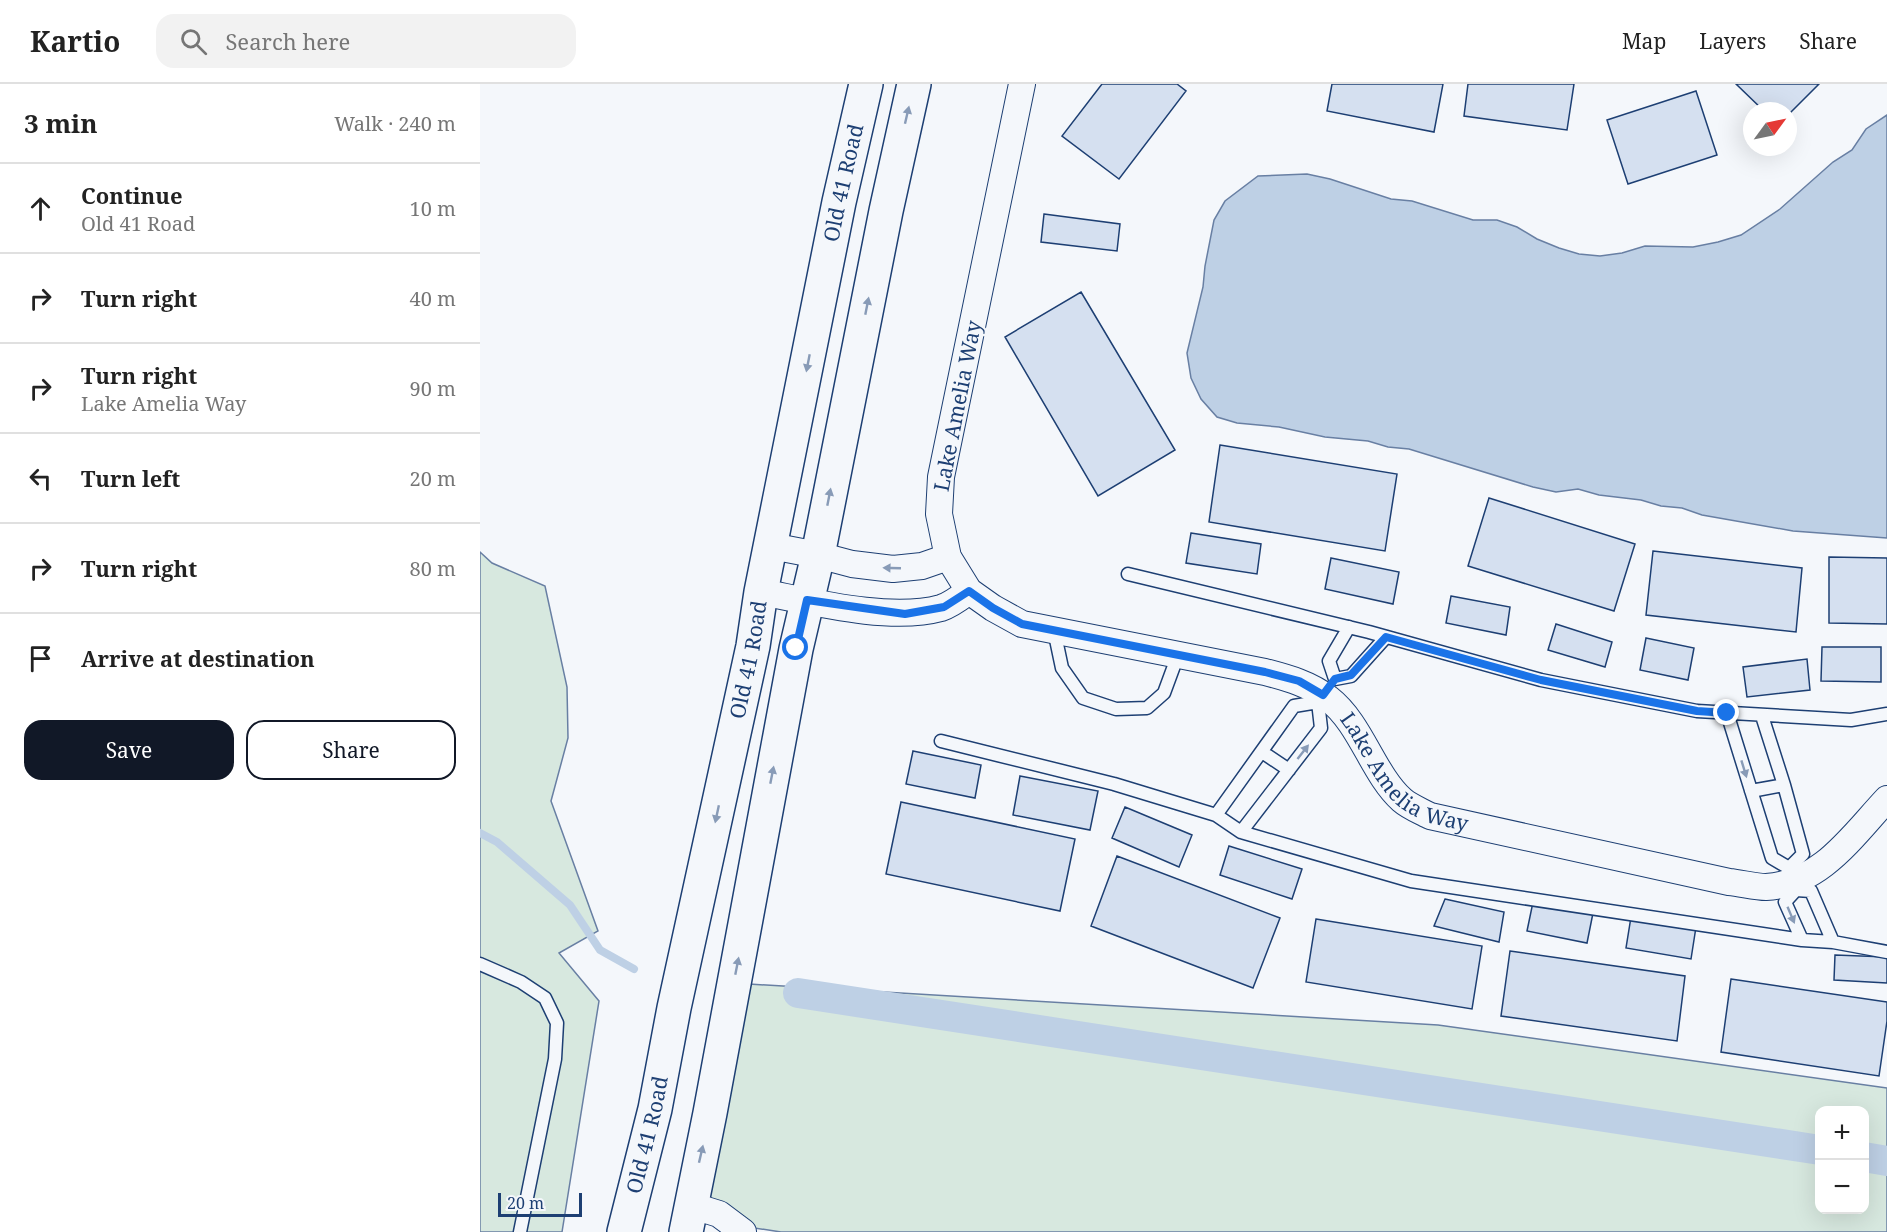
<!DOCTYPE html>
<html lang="en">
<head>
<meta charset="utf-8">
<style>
	:root { --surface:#fff; --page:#f2f2f2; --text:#222; --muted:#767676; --line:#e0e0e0; --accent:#111827 }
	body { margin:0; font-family:"Noto Serif",serif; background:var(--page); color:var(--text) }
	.controls { position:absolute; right:18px; bottom:18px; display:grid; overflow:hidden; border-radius:12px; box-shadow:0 6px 24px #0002 }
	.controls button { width:54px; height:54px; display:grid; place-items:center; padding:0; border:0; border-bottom:2px solid var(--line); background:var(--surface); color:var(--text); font:30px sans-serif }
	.compass { position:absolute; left:1263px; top:18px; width:54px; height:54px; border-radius:50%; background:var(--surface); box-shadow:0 6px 24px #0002; rotate:57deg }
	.scale { position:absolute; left:18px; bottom:15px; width:84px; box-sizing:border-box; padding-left:6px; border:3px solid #1d3f73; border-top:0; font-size:16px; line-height:21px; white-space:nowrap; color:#1d3f73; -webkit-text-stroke:4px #f4f7fb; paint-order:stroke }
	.stop { position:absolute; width:18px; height:18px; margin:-14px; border:4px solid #1a73e8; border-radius:50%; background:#fff }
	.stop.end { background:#1a73e8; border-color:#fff; box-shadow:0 2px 6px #0008 }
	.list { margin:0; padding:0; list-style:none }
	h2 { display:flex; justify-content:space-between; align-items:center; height:78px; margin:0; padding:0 24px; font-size:26px }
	h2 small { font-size:20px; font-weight:400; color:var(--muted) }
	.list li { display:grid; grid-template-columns:39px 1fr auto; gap:18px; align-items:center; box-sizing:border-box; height:90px; padding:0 24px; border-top:2px solid var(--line) }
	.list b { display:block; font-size:22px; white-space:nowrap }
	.list p { margin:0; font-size:20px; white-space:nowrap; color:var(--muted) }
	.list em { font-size:20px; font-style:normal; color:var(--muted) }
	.actions { display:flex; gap:12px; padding:18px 24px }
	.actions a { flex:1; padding:14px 0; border:2px solid var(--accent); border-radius:18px; text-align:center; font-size:21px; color:var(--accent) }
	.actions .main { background:var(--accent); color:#fff }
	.icon { flex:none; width:33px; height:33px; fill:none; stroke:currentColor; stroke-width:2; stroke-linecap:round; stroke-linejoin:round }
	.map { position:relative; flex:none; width:1407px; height:1148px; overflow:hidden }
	header { display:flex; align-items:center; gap:36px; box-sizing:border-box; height:84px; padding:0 30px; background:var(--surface); border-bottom:2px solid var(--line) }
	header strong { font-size:28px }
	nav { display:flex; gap:33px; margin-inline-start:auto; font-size:21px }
	.search { width:420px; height:54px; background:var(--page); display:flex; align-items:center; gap:15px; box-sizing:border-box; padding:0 21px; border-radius:18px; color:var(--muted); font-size:22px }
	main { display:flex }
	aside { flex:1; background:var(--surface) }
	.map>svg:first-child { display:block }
</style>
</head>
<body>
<header>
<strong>Kartio</strong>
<div class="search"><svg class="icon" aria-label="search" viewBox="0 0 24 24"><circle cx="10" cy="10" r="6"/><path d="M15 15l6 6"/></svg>Search here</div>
<nav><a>Map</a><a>Layers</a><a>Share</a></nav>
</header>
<main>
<aside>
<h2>3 min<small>Walk · 240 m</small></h2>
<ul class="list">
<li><svg class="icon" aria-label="ahead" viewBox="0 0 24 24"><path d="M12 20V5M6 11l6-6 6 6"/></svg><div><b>Continue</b><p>Old 41 Road</p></div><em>10 m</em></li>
<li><svg class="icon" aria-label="right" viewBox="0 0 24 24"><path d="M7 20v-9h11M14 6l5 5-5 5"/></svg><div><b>Turn right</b></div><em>40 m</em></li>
<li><svg class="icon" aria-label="right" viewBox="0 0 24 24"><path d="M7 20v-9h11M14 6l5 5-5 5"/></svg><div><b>Turn right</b><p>Lake Amelia Way</p></div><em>90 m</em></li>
<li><svg class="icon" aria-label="left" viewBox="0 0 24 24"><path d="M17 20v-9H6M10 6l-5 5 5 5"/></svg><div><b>Turn left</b></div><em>20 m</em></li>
<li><svg class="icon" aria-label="right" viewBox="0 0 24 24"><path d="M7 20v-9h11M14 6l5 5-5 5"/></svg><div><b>Turn right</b></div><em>80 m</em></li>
<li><svg class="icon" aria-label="arrive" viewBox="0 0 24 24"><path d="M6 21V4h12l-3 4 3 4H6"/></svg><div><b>Arrive at destination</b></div></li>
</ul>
<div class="actions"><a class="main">Save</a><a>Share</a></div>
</aside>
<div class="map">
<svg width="1407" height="1148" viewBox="0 0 1407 1148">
	<rect width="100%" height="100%" fill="#f4f7fb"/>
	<path fill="#d7e8df" stroke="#687fa3" stroke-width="1.5" fill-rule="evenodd" d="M 0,468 L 12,479 L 65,502 L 87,603 L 88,654 L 71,717 L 118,847 L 79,869 L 119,917 L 82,1148 L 0,1148 Z
		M 269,900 L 958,941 L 1407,1004 L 1407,1148 L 301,1148 L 223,1136 ZM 1340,1026 L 1384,1026 L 1384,1126 L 1340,1126 Z"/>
	<path fill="#bed0e5" stroke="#687fa3" stroke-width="1.5" d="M 1407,31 L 1407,454 L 1313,447 L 1222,431 L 1202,424 L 1181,422 L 1161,416 L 1119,411 L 1098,405 L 1076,408 L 1053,403 L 929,365 L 908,363 L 888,357 L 845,353 L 799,343 L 757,339 L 737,333 L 721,315 L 711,294 L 707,269 L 723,203 L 725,182 L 734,136 L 745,117 L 778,92 L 827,90 L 850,95 L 911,115 L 932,117 L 993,136 L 1017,136 L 1037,143 L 1057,155 L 1079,164 L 1099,170 L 1120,172 L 1142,169 L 1165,162 L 1213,163 L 1238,158 L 1261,151 L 1300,125 L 1353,78 L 1372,66 L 1386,45 Z"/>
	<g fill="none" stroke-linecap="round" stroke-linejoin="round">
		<path stroke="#bed0e5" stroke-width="8" d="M 0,749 L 17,758 L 90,821 L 120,866 L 154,885"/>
		<path stroke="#bed0e5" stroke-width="30" d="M 318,909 L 1340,1066
			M 1384,1073 L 1407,1077"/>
	</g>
	<path fill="#d5e0f0" stroke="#1d3f73" stroke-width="1.5" d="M 622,0 L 697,0 L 706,7 L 639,95 L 582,52 Z
		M 852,0 L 963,0 L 954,48 L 847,27 Z
		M 988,0 L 1094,0 L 1087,46 L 984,32 Z
		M 1256,0 L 1339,0 L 1308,31 L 1308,27 L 1284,27 Z
		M 1216,7 L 1237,71 L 1148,100 L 1127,36 Z
		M 564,130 L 640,140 L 637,167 L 561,158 Z
		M 601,208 L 695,366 L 618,412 L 525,253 Z
		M 740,361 L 917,390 L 905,467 L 729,438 Z
		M 1009,414 L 1155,460 L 1134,527 L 988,482 Z
		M 711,449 L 781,460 L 777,490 L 706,479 Z
		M 1173,467 L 1322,484 L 1316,548 L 1166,531 Z
		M 1349,473 L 1407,474 L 1407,540 L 1349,539 Z
		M 851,474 L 919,488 L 913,520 L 845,505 Z
		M 971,512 L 1030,523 L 1026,551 L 966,539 Z
		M 1076,540 L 1132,558 L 1125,583 L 1068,566 Z
		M 1166,554 L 1214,564 L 1208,596 L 1160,586 Z
		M 1342,563 L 1401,563 L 1401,598 L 1341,597 Z
		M 1327,575 L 1330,606 L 1267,613 L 1263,583 Z
		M 433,667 L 501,681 L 495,714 L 426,700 Z
		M 540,692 L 618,707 L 610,746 L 533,731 Z
		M 421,718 L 595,755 L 580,827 L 406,790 Z
		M 645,723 L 712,751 L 699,783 L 632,754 Z
		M 749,762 L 822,785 L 812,815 L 740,791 Z
		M 637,772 L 800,834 L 773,904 L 611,842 Z
		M 965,815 L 1024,828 L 1019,858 L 954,842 Z
		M 1053,818 L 1113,829 L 1107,859 L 1047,847 Z
		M 1151,833 L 1216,843 L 1211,875 L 1146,864 Z
		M 836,835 L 1002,862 L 992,925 L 826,898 Z
		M 1030,867 L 1205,892 L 1197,957 L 1021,932 Z
		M 1355,871 L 1407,873 L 1407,899 L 1354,896 Z
		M 1251,895 L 1407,918 L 1407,937 L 1399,992 L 1241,968 Z"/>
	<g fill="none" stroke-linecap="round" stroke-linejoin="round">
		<g stroke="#1d3f73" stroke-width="15">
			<path id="lane" d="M 648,490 L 889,548 L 1061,596 L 1217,627 L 1371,636 L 1407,630
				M 869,543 L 849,577 L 855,595 L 871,592 L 906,553
				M 574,546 L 582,584 L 603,614 L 636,625 L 667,624 L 684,609 L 698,571
				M 1247,629 L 1292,774 L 1309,784 L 1323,770 L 1304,701 L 1282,632
				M 461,657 L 634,700 L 736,731 L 761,748 L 931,797 L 1322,856 L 1353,858 L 1407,868
				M 782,668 L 809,686
				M 1271,707 L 1304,701
				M 736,731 L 814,622 L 838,618 L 841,644 L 761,748
				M 1322,856 L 1305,818 L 1316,806 L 1331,807 L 1353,858
				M 0,880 L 41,898 L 65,914 L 77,939 L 75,975 L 40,1148"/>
		</g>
		<g stroke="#1d3f73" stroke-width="28">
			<g id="street">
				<path id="s1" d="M 542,0 L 461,393 L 459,430 L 468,473 L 489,507 L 513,524 L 542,540 L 785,588 C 808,594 830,600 849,615 C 881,640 893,690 922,716 C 930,723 941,727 950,732 L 1249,798 C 1261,799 1275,803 1286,803 C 1341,800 1373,751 1407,715"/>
				<path d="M 291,462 L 338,471 L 372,480 L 413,485 L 442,482 L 468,473"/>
				<path d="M 281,508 C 333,518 410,538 461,524 C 471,521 481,513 489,507"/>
				<path d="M 210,1121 L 239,1130 L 263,1148"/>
			</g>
		</g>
		<g stroke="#1d3f73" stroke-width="36">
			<g id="secondary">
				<path id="s2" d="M 144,1148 L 175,1025 L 194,924 L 273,562 L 281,508 L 359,118 L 386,0"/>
				<path d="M 206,1148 L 230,1029 L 316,565 L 338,471 L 406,127 L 434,0"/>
			</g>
		</g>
		<use href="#lane" stroke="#f4f7fb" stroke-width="12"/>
		<use href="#street" stroke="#f4f7fb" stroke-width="26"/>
		<use href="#secondary" stroke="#f4f7fb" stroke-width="33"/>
	</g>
	<defs><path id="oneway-solid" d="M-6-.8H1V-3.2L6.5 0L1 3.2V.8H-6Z" transform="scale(1.5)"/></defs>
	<g fill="#889bb7">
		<use href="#oneway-solid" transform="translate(427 31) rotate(-77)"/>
		<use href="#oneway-solid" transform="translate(387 222) rotate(-79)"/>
		<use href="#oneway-solid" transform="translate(328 279) rotate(101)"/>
		<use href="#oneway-solid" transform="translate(349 413) rotate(-79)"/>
		<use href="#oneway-solid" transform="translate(412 484) rotate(-178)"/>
		<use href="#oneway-solid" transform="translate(823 668) rotate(-52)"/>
		<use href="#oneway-solid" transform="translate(1264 685) rotate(73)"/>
		<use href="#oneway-solid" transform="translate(292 691) rotate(-79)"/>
		<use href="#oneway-solid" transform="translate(237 730) rotate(102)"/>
		<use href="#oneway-solid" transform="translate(1311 831) rotate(67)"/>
		<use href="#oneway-solid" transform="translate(257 882) rotate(-79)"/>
		<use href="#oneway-solid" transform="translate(221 1070) rotate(-77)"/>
	</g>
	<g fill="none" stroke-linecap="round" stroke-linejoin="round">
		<path stroke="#1a73e8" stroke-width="8" d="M 316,564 L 327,516 L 425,530 L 464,523 L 489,507 L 513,524 L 542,540 L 785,588 L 819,597 L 843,611 L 855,595 L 871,591 L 906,553 L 1061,596 L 1217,627 L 1247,629"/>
	</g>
	<g text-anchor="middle" stroke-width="4.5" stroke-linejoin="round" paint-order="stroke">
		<g font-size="21" fill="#1d3f73" stroke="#f4f7fb">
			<text dy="7" stroke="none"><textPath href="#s2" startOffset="1072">Old 41 Road</textPath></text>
			<text transform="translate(478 322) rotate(-79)" y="7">Lake Amelia Way</text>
			<text dy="7" stroke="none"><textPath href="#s2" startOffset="586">Old 41 Road</textPath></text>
			<text dy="7" stroke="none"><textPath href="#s1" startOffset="1012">Lake Amelia Way</textPath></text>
			<text dy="7" stroke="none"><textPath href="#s2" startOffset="100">Old 41 Road</textPath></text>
		</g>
	</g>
</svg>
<div class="controls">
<button>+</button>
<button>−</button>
</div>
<svg class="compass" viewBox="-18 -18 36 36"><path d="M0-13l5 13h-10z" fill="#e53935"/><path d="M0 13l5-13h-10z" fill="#767676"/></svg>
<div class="scale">20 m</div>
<div class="stop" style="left:316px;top:564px"></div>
<div class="stop end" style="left:1247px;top:629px"></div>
</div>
</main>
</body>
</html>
